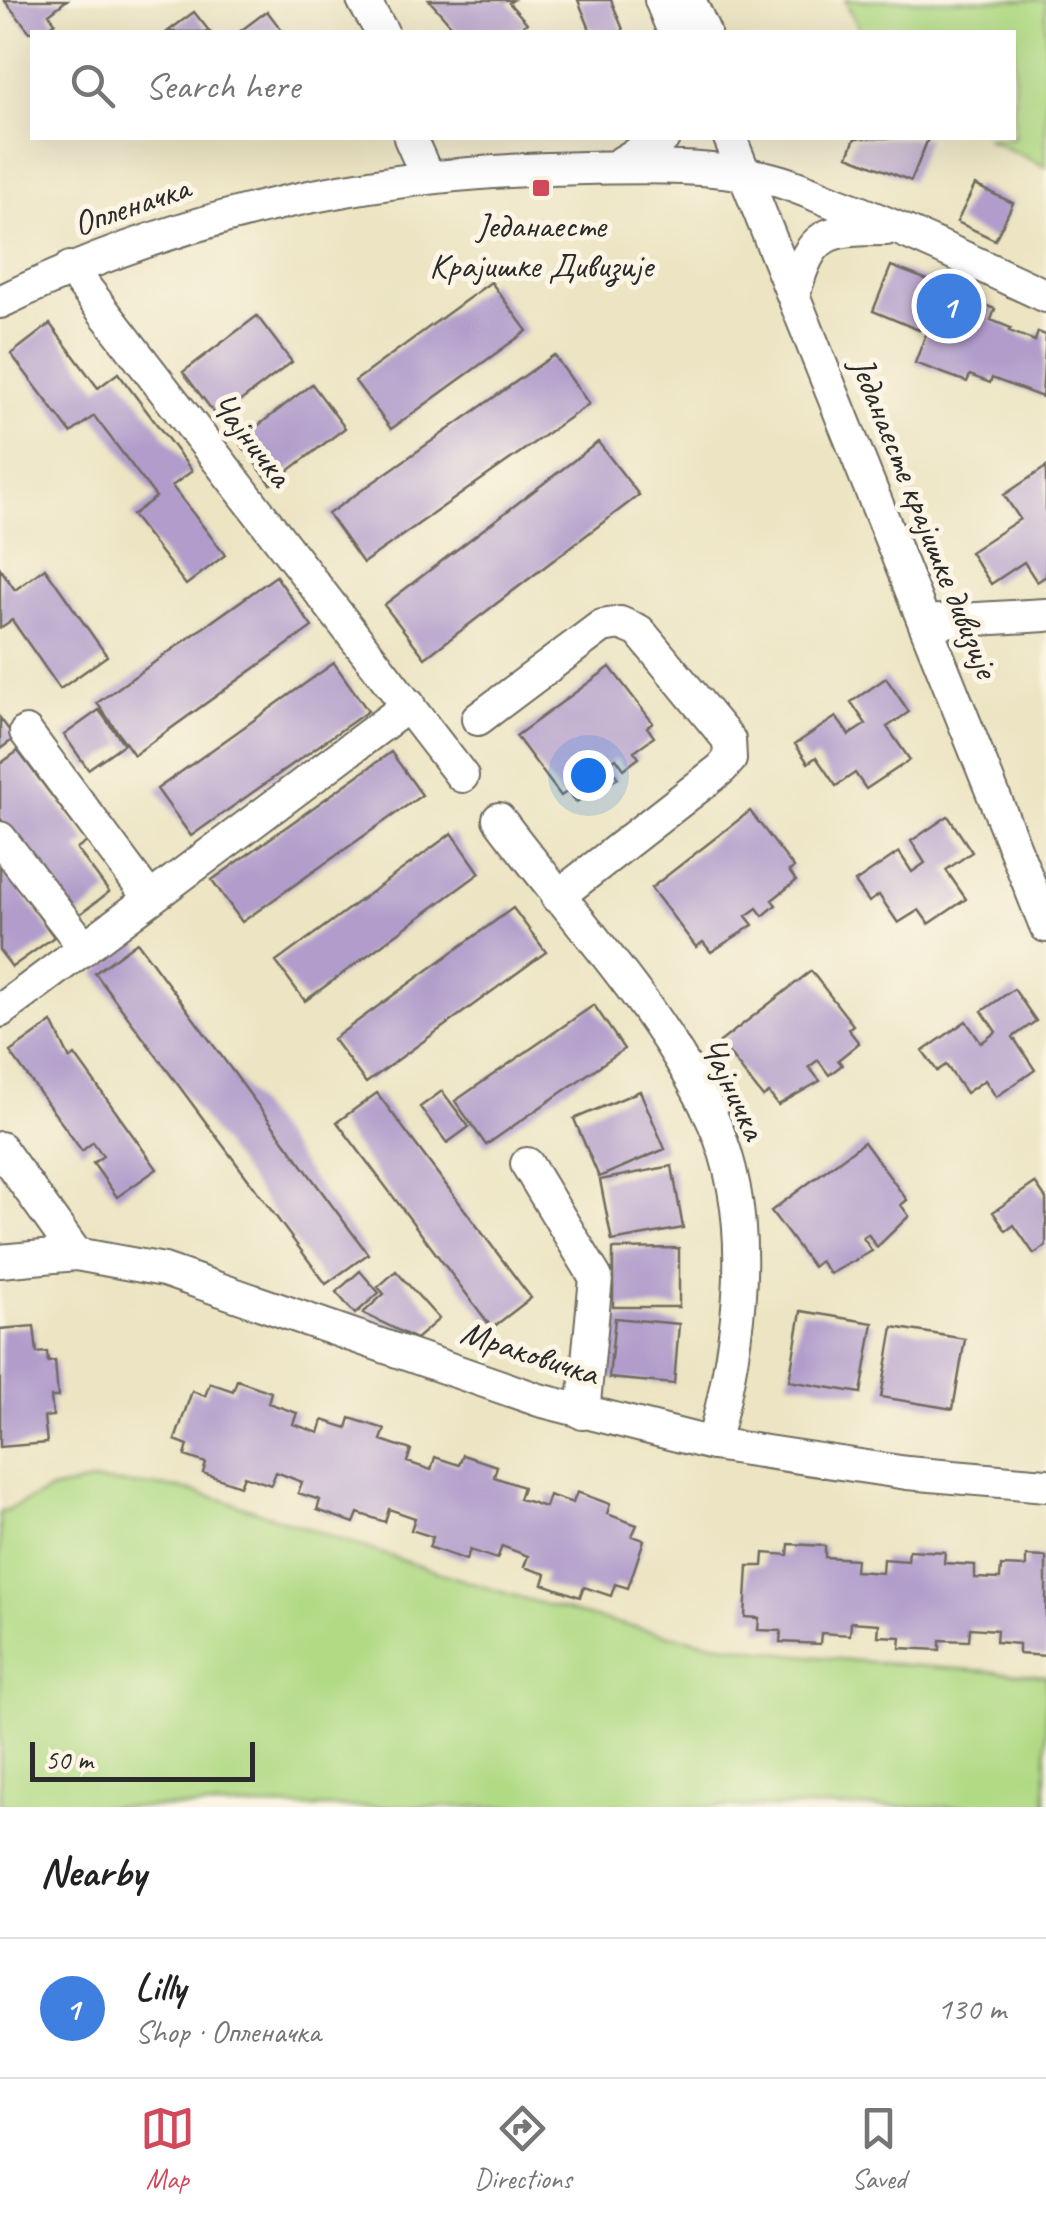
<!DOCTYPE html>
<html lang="en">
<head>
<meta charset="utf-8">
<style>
	:root { --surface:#fff; --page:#f6f6f6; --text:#222; --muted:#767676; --line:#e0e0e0; --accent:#d1495b }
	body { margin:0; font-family:Caveat,sans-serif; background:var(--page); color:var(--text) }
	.scale { position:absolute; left:30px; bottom:25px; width:225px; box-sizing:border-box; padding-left:10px; border:5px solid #2b2b2b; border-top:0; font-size:28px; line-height:35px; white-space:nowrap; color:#2b2b2b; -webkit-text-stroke:8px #fcf5e5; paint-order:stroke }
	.you { position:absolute; left:588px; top:775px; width:35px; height:35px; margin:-25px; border:8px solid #fff; border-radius:50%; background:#1a73e8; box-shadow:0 0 0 15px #1a73e833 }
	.badge { display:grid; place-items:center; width:65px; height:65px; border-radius:50%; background:var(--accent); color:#fff; font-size:32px; font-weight:700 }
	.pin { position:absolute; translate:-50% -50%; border:5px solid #fff; box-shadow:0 2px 10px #0006 }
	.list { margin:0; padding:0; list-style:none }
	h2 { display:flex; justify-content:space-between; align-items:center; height:130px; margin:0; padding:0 40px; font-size:42px }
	h2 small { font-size:32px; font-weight:400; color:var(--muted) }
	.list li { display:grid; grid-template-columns:65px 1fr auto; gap:30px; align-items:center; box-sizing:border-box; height:140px; padding:0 40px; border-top:2px solid var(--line) }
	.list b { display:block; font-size:38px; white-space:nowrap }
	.list p { margin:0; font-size:32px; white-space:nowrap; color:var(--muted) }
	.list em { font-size:32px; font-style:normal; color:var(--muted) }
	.icon { flex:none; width:55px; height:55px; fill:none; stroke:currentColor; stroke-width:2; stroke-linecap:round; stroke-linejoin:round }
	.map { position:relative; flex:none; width:1046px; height:1807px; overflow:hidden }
	.search { position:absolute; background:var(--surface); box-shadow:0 10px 40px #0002; left:30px; right:30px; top:30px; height:110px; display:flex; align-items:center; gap:25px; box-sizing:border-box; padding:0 35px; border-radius:0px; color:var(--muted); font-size:38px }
	.sheet { height:270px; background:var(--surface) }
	nav { display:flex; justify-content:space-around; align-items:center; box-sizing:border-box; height:140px; border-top:2px solid var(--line); background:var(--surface); font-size:28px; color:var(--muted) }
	nav a { display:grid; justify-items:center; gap:5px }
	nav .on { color:var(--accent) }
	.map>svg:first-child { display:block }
</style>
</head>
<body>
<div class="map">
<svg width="1046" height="1807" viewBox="0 0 1046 1807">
	<rect width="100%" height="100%" fill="#fcf5e5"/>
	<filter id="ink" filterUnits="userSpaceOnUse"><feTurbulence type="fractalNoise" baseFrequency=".01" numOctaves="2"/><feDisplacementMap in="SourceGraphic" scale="20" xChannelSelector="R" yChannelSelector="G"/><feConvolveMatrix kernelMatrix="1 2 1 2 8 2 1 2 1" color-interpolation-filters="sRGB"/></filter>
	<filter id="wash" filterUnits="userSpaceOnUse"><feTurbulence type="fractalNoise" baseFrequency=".0048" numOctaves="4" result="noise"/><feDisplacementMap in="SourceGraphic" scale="40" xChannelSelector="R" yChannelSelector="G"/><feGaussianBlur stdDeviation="2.25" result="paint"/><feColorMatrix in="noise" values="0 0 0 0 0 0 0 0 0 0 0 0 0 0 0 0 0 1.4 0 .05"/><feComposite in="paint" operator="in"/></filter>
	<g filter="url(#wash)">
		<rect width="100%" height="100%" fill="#ece4c2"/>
		<path fill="#b1da85" stroke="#6e8258" stroke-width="2.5" d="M 845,0 L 1046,0 L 1046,167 L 985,138 L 1014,138 L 1014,32 L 861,32 Z
			M 95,1481 L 179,1488 L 220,1499 C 369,1548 516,1604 670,1635 C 793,1660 921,1665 1046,1676 L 1046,1807 L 0,1807 L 0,1513 L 51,1490 Z"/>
		<g id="blocks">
			<path fill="#b19ccb" d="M 4,0 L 67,0 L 49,14 L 55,22 L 42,32 L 30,32 Z
				M 429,0 L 513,0 L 509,3 L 527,23 L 515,32 L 457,32 Z
				M 578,0 L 611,0 L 624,32 L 591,32 Z
				M 267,11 L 283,32 L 239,32 Z
				M 194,12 L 210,32 L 167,32 Z
				M 855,138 L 925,138 L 928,139 L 911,181 L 848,156 Z
				M 975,185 L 1013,203 L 995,240 L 957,222 Z
				M 891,266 L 938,284 L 919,330 L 873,311 Z
				M 491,282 L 527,331 L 391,429 L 355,381 Z
				M 943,289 L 995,309 L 991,320 L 1011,328 L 1009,331 L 1035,341 L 1038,332 L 1046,335 L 1042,397 L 992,378 L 990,383 L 970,375 L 967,382 L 915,363 Z
				M 257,316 L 292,362 L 218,418 L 183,372 Z
				M 50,324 L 98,388 L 118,373 L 192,471 L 172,486 L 225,555 L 186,585 L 132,515 L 156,497 L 94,416 L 71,433 L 11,354 Z
				M 554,355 L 589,404 L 363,563 L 328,514 Z
				M 312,384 L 345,428 L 271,484 L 238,441 Z
				M 598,442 L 639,495 L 425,658 L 384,605 Z
				M 1046,467 L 1046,576 L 1037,582 L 1024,562 L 991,584 L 970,552 L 1020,519 L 1004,495 Z
				M 0,568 L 15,590 L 45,568 L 107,656 L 60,689 L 12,620 L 0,628 Z
				M 276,576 L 312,627 L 134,755 L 97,703 Z
				M 334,663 L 368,711 L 191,836 L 157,789 Z
				M 610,667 L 653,723 L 647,727 L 654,737 L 634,751 L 639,758 L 624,769 L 616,758 L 608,764 L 618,778 L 576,802 L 568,791 L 561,796 L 516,736 Z
				M 886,678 L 909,712 L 887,727 L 910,760 L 866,789 L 855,773 L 836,786 L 816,757 L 808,763 L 795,744 L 836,717 L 849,735 L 866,724 L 851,702 Z
				M 99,710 L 124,744 L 88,769 L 64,735 Z
				M 0,718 L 15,738 L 0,749 Z
				M 18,751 L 87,842 L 77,849 L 109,892 L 75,918 L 0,818 L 0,764 Z
				M 391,752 L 422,795 L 242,922 L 212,880 Z
				M 750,811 L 794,868 L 789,871 L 796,881 L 772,900 L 776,905 L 763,916 L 757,908 L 746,916 L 753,925 L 711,952 L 703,942 L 696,947 L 651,888 Z
				M 948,816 L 972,852 L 946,870 L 966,899 L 929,924 L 919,910 L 898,923 L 879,895 L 869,902 L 855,882 L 899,852 L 912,872 L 925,863 L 911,841 Z
				M 452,833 L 480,873 L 305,1001 L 276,962 Z
				M 0,862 L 54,937 L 12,967 L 0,951 Z
				M 513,908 L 546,952 L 366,1083 L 333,1039 Z
				M 137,942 L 368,1254 L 326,1284 L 95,973 Z
				M 811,971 L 853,1025 L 848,1029 L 859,1043 L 838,1060 L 842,1065 L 829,1075 L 818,1060 L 809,1067 L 820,1081 L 778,1105 L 769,1093 L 763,1097 L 720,1042 Z
				M 1014,989 L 1036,1021 L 1013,1037 L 1035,1070 L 996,1097 L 985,1080 L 966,1093 L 946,1065 L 937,1071 L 923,1051 L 966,1021 L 981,1043 L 996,1032 L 982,1011 Z
				M 594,1005 L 624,1049 L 486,1145 L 455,1101 Z
				M 52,1022 L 70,1059 L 75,1055 L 157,1169 L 117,1197 L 93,1163 L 103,1156 L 93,1142 L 82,1151 L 10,1052 Z
				M 442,1091 L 469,1127 L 447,1143 L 420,1107 Z
				M 640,1091 L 665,1149 L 599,1177 L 574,1119 Z
				M 377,1093 L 531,1298 L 492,1328 L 337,1122 Z
				M 864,1142 L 907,1200 L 901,1205 L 909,1216 L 877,1247 L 868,1234 L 863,1238 L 872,1251 L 830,1274 L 820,1261 L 813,1267 L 771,1211 Z
				M 672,1166 L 683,1228 L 612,1241 L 600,1180 Z
				M 1035,1183 L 1046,1199 L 1046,1246 L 1034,1254 L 1014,1225 L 1006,1231 L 993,1212 Z
				M 679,1248 L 679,1307 L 613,1307 L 613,1249 Z
				M 360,1271 L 379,1293 L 355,1314 L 336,1292 Z
				M 396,1271 L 439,1319 L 416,1339 L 363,1313 L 384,1294 L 378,1287 Z
				M 801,1311 L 873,1323 L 861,1393 L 789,1381 Z
				M 615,1318 L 679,1324 L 674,1384 L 609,1378 Z
				M 34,1326 L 37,1353 L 47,1352 L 48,1362 L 55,1361 L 58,1397 L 51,1397 L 53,1416 L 44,1417 L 47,1443 L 0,1447 L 0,1329 Z
				M 893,1327 L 965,1339 L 953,1409 L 881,1397 Z
				M 237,1380 L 271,1392 L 268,1403 L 297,1413 L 293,1424 L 319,1433 L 323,1420 L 347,1428 L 350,1418 L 385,1429 L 381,1440 L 411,1450 L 407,1462 L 431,1470 L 435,1457 L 459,1465 L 463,1455 L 497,1466 L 494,1477 L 523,1487 L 519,1499 L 530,1502 L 545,1507 L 549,1495 L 573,1503 L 577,1492 L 610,1504 L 607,1514 L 637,1525 L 632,1536 L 644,1540 L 628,1588 L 615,1584 L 611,1596 L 584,1587 L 580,1597 L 543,1584 L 546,1574 L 524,1567 L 528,1556 L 502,1546 L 497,1559 L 470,1550 L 466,1560 L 429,1547 L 433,1537 L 411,1530 L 415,1518 L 389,1509 L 385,1522 L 358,1513 L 354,1523 L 317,1510 L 320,1500 L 298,1493 L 302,1482 L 276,1472 L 271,1485 L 244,1476 L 240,1486 L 203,1473 L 206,1463 L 185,1456 L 188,1445 L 175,1440 L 192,1391 L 205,1396 L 210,1383 L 233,1391 Z
				M 789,1544 L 825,1546 L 825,1557 L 856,1559 L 855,1571 L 882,1573 L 883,1559 L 908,1561 L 909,1550 L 945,1552 L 944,1563 L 975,1565 L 975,1578 L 1000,1579 L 1001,1566 L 1026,1567 L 1026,1556 L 1046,1557 L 1046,1656 L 1019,1654 L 1019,1644 L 996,1642 L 997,1630 L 970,1628 L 969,1641 L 940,1640 L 940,1650 L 900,1648 L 901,1637 L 878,1636 L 879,1624 L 851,1622 L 850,1635 L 821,1633 L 820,1644 L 780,1642 L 781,1631 L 758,1630 L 759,1618 L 745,1617 L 748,1566 L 763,1566 L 764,1553 L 788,1555 Z"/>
		</g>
	</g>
	<g filter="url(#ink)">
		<use href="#blocks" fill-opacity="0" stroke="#6f6c60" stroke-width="2.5"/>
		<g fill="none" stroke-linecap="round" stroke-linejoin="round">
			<g stroke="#6f6c60" stroke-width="36">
				<path id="minor" d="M 363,0 L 382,32
					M 661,0 L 674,32
					M 689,0 L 704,32
					M 410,138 L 427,176
					M 730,138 L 1046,926
					M 616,166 L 663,138
					M 70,268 L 462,776
					M 794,293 C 811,232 825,229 886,229
					M 0,302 C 186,211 379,171 585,168 C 644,167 709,165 767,178 C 791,183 815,195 838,204 C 909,231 977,264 1046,296
					M 924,622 L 1046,615
					M 478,719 L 602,626 L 620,623 L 639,631 L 729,740 L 730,759 L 721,769 L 557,897
					M 26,732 L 150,899
					M 499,819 C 572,917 664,1011 714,1123 C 758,1222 739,1343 713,1444
					M 0,838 L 85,948
					M 0,1011 L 409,705
					M 0,1148 L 76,1254
					M 527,1164 L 596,1278 L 583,1413
					M 0,1261 L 76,1254 L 164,1270 L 539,1400 L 713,1444 L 907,1473 L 1046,1485"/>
			</g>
			<use href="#minor" stroke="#fff" stroke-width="32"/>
		</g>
	</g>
	<rect fill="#d1495b" stroke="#fcf5e5" stroke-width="4" x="531" y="178" width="20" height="20" rx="5"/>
	<g text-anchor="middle" stroke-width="10" stroke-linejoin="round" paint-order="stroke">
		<g font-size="35" fill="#2b2b2b" stroke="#fcf5e5">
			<text transform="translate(131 205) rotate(-19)" y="12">Опленачка</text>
			<text transform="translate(252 439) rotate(52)" y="12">Чајничка</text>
			<text transform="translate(925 517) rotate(68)" y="12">Једанаесте крајишке дивизије</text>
			<text transform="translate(734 1088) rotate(65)" y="12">Чајничка</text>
			<text transform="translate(530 1352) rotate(18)" y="12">Мраковичка</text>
		</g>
		<g font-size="35" fill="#2b2b2b" stroke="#fcf5e5">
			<text x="541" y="237">Једанаесте<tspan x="541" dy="40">Крајишке Дивизије</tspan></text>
		</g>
	</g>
</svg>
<div class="scale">50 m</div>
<div class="you"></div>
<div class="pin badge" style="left:949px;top:306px;background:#3f7fe0">1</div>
<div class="search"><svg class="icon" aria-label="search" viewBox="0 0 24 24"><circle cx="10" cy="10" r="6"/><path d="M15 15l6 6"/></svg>Search here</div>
</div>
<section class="sheet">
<h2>Nearby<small></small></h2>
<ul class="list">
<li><span class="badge" style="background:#3f7fe0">1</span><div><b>Lilly</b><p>Shop · Опленачка</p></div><em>130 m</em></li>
</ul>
</section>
<nav>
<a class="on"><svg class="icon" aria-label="map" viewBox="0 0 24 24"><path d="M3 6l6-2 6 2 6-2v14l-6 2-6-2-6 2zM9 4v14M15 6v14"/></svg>Map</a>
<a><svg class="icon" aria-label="directions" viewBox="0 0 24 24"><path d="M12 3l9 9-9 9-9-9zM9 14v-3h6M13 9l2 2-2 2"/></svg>Directions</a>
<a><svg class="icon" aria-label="saved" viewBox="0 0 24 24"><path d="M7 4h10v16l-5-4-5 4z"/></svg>Saved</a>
</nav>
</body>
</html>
